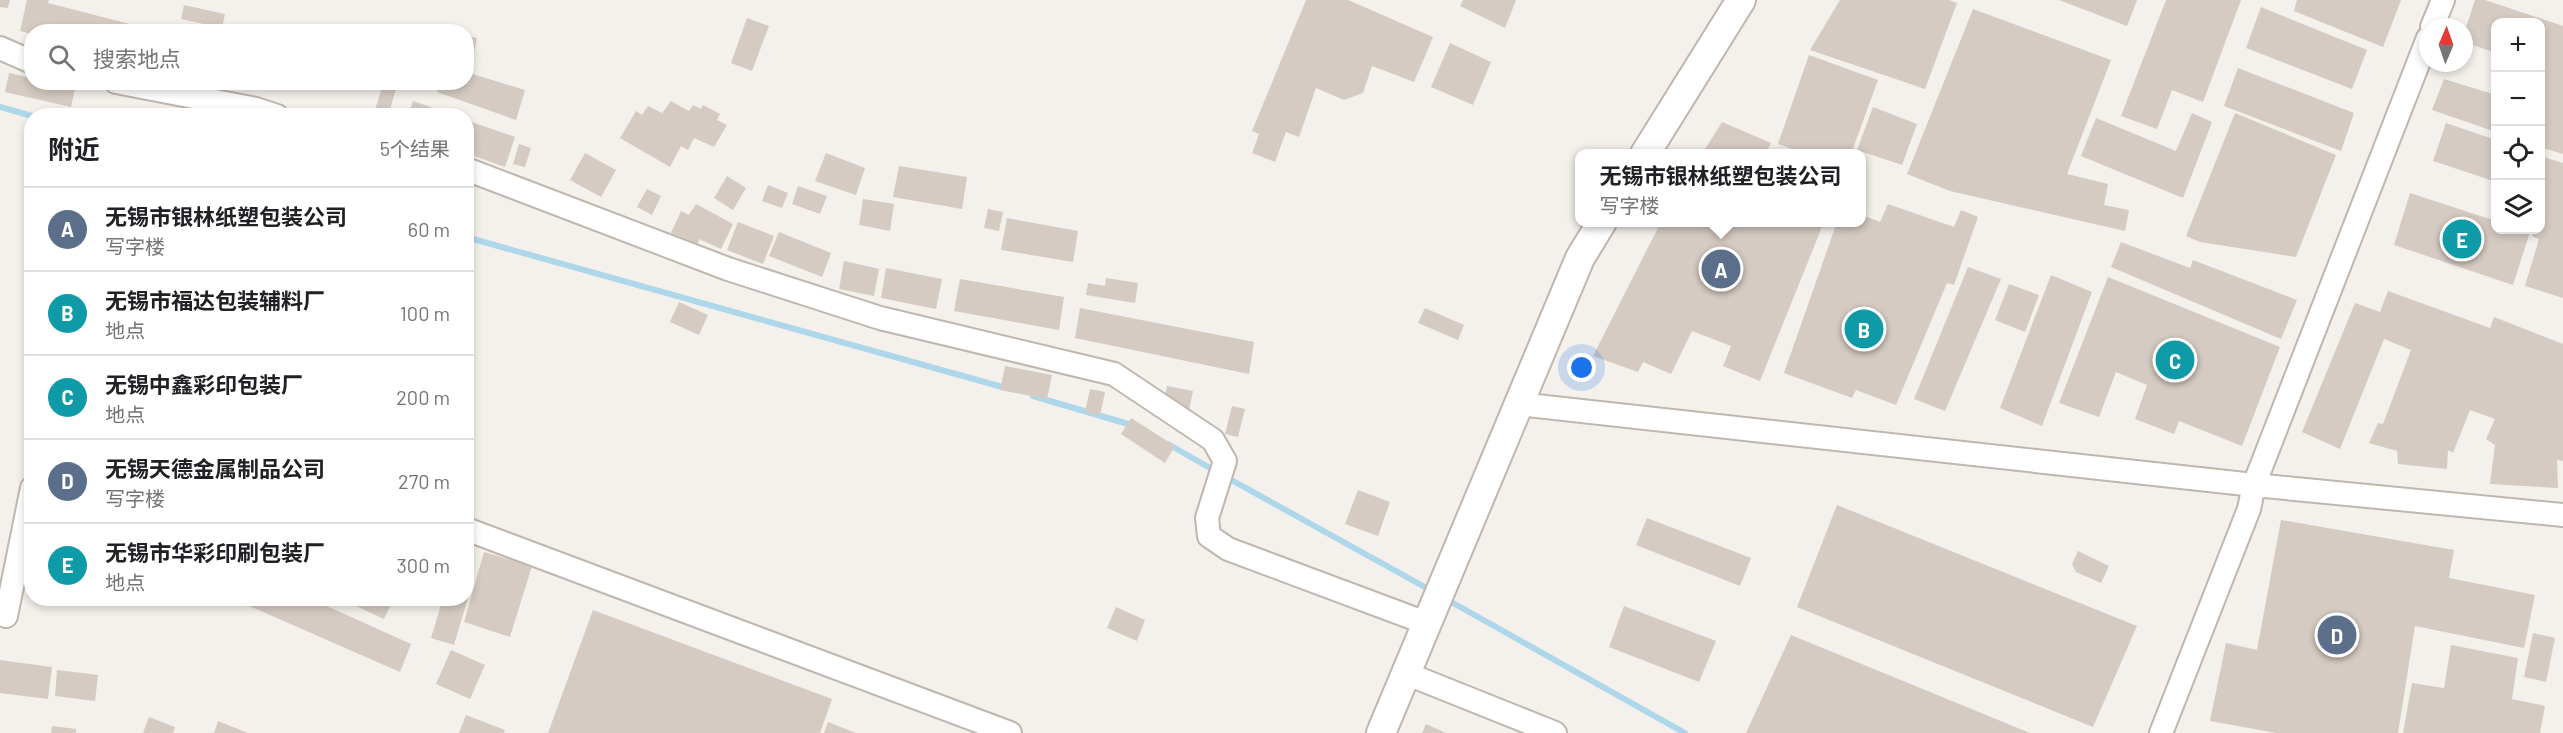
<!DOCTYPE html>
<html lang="zh">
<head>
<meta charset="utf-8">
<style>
	:root { --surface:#fff; --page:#f6f6f6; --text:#202124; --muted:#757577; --line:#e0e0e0; --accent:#1a73e8 }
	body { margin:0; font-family:Barlow,"Noto Sans SC",sans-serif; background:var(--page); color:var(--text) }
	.controls { position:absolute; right:18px; top:18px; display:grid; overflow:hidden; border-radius:12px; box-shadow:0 3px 9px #0003 }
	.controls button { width:54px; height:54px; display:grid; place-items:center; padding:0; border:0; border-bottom:2px solid var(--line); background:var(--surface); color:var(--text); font:30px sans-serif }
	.compass { position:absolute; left:2419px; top:18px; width:54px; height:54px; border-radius:50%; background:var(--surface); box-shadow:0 3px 9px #0003; rotate:2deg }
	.you { position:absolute; left:1582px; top:368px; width:21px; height:21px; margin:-15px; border:4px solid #fff; border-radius:50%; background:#1a73e8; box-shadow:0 0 0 9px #1a73e833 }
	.badge { display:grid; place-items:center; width:39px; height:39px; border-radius:50%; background:var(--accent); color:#fff; font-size:20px; font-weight:700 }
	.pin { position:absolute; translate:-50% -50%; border:3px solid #fff; box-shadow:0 2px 6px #0006 }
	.popup { position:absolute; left:1575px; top:149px; width:291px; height:78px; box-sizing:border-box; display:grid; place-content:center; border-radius:12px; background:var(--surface); filter:drop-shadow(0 2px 4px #0005); font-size:20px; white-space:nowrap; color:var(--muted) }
	.popup b { font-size:22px; color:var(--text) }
	.popup::after { content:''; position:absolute; left:50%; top:100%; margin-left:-12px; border:12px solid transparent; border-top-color:var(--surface) }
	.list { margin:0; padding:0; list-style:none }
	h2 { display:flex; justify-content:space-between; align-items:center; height:78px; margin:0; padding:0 24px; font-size:26px }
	h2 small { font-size:20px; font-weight:400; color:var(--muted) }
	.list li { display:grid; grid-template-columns:39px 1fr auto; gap:18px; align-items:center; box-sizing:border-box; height:84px; padding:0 24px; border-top:2px solid var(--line) }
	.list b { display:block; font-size:22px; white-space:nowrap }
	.list p { margin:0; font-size:20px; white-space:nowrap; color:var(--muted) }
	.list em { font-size:20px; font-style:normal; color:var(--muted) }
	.icon { flex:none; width:33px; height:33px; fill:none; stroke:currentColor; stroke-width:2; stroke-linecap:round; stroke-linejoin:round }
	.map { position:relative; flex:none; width:2563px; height:733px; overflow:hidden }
	.search { position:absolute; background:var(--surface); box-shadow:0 3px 9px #0003; left:24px; top:24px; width:450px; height:66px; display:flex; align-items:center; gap:15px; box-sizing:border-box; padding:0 21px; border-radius:24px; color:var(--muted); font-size:22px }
	.panel { position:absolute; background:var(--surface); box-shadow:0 3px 9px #0003; left:24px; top:108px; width:450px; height:498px; border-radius:24px }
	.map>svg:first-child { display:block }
</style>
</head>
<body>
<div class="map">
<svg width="2563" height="733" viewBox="0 0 2563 733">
	<rect width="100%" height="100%" fill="#f4f0eb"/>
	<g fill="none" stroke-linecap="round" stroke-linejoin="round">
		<path stroke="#aed7ea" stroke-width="6" d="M 0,107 L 32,116
			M 466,237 L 1006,388
			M 1033,396 L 1135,426
			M 1168,444 L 1217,472
			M 1226,477 L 1432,591
			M 1446,599 L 1685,733"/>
	</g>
	<path fill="#d5cbc2" d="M 0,0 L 10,0 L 8,8 L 0,7 Z
		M 27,0 L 49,0 L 48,3 L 161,32 L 32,34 L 20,31 Z
		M 1306,0 L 1348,0 L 1433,37 L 1414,82 L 1372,66 L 1363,93 L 1344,100 L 1316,88 L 1299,137 L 1286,132 L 1275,162 L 1252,153 L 1259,134 L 1252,131 Z
		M 1463,0 L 1516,0 L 1505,28 L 1460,6 Z
		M 1840,0 L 1949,0 L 1957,3 L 1925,89 L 1810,50 Z
		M 2059,0 L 2137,0 L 2127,26 Z
		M 2166,0 L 2241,0 L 2203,102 L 2172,90 L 2157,129 L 2121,116 Z
		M 2297,0 L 2401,0 L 2383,47 L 2294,11 Z
		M 2475,0 L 2485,0 L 2563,26 L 2563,154 L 2540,147 L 2540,22 L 2496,22 L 2496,53 L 2464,42 L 2464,33 Z
		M 184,5 L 225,14 L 222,28 L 181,19 Z
		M 2261,7 L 2367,50 L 2352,89 L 2246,48 Z
		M 1973,9 L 2111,60 L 2067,174 L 2108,184 L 2104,205 L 2129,210 L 2125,231 L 1950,191 L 1907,174 Z
		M 747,18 L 769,26 L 752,71 L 731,63 Z
		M 466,36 L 477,38 L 470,70 L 466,69 Z
		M 1450,43 L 1491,62 L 1473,105 L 1431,87 Z
		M 1809,55 L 1878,80 L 1851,154 L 1807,154 L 1778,144 Z
		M 2238,68 L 2354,113 L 2341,151 L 2224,106 Z
		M 466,72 L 525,90 L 516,120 L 437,92 L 440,82 L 466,82 Z
		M 9,73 L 32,78 L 32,82 L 52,82 L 75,88 L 71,107 L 5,92 Z
		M 2444,79 L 2496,95 L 2496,132 L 2432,110 Z
		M 383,85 L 396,89 L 388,116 L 373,116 Z
		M 413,101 L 454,115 L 453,116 L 408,116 Z
		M 671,101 L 689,111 L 693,105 L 701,109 L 703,105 L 720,114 L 717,120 L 727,125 L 714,147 L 694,138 L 688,150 L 681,146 L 670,167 L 620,138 L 636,111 L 642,115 L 648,106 L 662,113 Z
		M 1873,107 L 1917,124 L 1902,165 L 1857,150 Z
		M 2192,113 L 2212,122 L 2183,198 L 2081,156 L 2096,118 L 2176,151 Z
		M 2235,113 L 2336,155 L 2296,257 L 2200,242 L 2186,236 Z
		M 466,120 L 515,137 L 505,167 L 466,153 Z
		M 1722,122 L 1771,143 L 1766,154 L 1702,154 Z
		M 2446,123 L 2496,140 L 2496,182 L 2433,161 Z
		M 519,144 L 531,148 L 525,167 L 513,164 Z
		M 585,153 L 616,170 L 601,197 L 570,180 Z
		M 826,153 L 865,168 L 856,195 L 815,181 Z
		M 2540,156 L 2563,163 L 2563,298 L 2525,286 L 2539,239 L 2532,236 L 2534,230 L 2540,230 L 2543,199 L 2540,198 Z
		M 899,166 L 967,177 L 962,209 L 893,197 Z
		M 727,176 L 746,188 L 733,210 L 714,198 Z
		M 768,185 L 788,193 L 782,208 L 762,201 Z
		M 798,186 L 827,196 L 820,214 L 792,204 Z
		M 647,189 L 661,196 L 652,215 L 637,207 Z
		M 2410,193 L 2496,221 L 2496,230 L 2521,230 L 2530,232 L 2513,285 L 2394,245 Z
		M 863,199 L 894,204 L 890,231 L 859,225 Z
		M 696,204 L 733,224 L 721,249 L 699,239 L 698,244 L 671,233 L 681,211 L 689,215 Z
		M 1888,204 L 1954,227 L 1961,210 L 1978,217 L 1954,285 L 1947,283 L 1896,405 L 1856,390 L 1852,398 L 1784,373 L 1837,222 L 1862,222 L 1862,215 L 1880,222 Z
		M 988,209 L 1003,212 L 999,231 L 984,228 Z
		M 1007,218 L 1078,231 L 1073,262 L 1001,250 Z
		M 738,222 L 774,236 L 763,264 L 727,250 Z
		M 1661,222 L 1824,222 L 1760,381 L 1723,366 L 1731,346 L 1692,331 L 1671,374 L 1643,362 L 1638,372 L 1593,356 Z
		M 779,232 L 831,253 L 822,277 L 769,256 Z
		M 2121,242 L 2190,268 L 2193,260 L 2297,300 L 2281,339 L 2111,267 Z
		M 844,261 L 879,269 L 874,296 L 839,289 Z
		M 1968,267 L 2001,279 L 1945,411 L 1914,399 Z
		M 886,268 L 942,279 L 936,309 L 881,298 Z
		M 2051,275 L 2092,292 L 2042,426 L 2000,408 Z
		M 2108,277 L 2280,347 L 2242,446 L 2179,421 L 2174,434 L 2135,419 L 2147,385 L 2116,372 L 2099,417 L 2059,403 Z
		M 1106,278 L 1138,283 L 1135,303 L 1086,295 L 1088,283 L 1105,286 Z
		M 960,279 L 1064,297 L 1059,330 L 954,311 Z
		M 2009,284 L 2039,295 L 2025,332 L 1995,320 Z
		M 2388,291 L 2490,328 L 2494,317 L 2563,344 L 2563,461 L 2557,460 L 2558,488 L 2490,484 L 2495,445 L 2486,439 L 2495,419 L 2470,410 L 2453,453 L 2448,450 L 2447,469 L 2398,464 L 2397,451 L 2369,443 L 2378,423 L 2383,424 L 2411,350 L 2384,339 L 2340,449 L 2302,432 L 2355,303 L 2380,312 Z
		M 679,302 L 708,315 L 699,335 L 670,322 Z
		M 1080,308 L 1254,342 L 1249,374 L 1075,338 Z
		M 1425,308 L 1464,325 L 1458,340 L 1418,323 Z
		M 1005,366 L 1052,375 L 1047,399 L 1000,390 Z
		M 1167,386 L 1193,391 L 1186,426 L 1162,412 Z
		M 1090,389 L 1105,392 L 1100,415 L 1085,412 Z
		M 1232,406 L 1245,409 L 1238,437 L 1225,434 Z
		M 1131,418 L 1175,446 L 1165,463 L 1121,434 Z
		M 1358,490 L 1390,502 L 1378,536 L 1345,524 Z
		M 1837,505 L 2137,626 L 2093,727 L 1797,607 Z
		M 1647,518 L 1751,558 L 1740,586 L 1636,545 Z
		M 2281,520 L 2454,550 L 2449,578 L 2535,595 L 2524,648 L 2415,626 L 2398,733 L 2276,733 L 2210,721 L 2226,643 L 2257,650 Z
		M 2078,551 L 2109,566 L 2101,583 L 2076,572 L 2072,564 Z
		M 484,552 L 532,566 L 510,637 L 464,622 Z
		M 18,556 L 32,559 L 32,591 L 12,587 Z
		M 231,598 L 309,598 L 411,644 L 400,672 Z
		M 354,598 L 385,598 L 392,602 L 384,619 L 352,604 Z
		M 443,598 L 468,598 L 454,645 L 431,638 Z
		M 1624,606 L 1716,641 L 1699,682 L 1609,647 Z
		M 1116,607 L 1145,620 L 1137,641 L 1107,628 Z
		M 593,610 L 832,699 L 820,733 L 548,733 Z
		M 2533,633 L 2555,638 L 2546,682 L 2524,677 Z
		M 1791,635 L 2030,733 L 1746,733 Z
		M 2451,645 L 2518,658 L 2512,699 L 2545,706 L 2540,733 L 2403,733 L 2412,683 L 2444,688 Z
		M 451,650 L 485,665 L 470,699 L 436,684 Z
		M 0,660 L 52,667 L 48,699 L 0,693 Z
		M 57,670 L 98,675 L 95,701 L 55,696 Z
		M 466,715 L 505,730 L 504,733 L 459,733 Z
		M 149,717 L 175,727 L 173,733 L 143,733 Z
		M 218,721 L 248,733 L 214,733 Z
		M 828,722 L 856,733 L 824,733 Z
		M 1426,724 L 1446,733 L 1422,733 Z
		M 52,726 L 76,729 L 76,733 L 51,733 Z"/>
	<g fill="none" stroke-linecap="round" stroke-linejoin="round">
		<g stroke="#bfb7ae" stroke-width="26">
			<path id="minor" d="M 2432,27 L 2443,0
				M 0,48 L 32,62
				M 116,82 L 256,109 L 277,116
				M 466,169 L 728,269 L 880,318 L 1114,374 L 1213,440 L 1225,461 L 1207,518 L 1209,536 L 1228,549 L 1426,623
				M 1518,404 L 2254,485 L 2563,515
				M 466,529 L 1010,733
				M 6,616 L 32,488
				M 1405,673 L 1555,733
				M 2161,733 L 2249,509 L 2254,485 L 2428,38"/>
		</g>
		<g stroke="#bfb7ae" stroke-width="32">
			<path id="tertiary" d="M 1645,154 L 1741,0
				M 1381,733 L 1580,258 L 1602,222"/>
		</g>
		<use href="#minor" stroke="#fff" stroke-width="22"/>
		<use href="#tertiary" stroke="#fff" stroke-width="28"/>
	</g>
</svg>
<div class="controls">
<button>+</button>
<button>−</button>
<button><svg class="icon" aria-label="locate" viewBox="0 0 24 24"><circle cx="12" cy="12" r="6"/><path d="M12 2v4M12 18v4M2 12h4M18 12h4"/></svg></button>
<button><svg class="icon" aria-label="layers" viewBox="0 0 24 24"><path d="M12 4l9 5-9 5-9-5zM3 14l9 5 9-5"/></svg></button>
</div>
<svg class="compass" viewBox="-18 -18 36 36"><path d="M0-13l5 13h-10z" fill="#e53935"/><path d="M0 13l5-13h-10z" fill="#757577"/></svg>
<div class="you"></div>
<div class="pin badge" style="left:1721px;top:269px;background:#5c6f8a">A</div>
<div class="popup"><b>无锡市银林纸塑包装公司</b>写字楼</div>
<div class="pin badge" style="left:1864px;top:329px;background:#0f9aa8">B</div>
<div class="pin badge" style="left:2175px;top:360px;background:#0f9aa8">C</div>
<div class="pin badge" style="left:2337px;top:635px;background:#5c6f8a">D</div>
<div class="pin badge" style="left:2462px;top:239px;background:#0f9aa8">E</div>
<div class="search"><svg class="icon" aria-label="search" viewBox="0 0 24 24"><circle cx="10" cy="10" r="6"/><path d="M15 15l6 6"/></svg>搜索地点</div>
<section class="panel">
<h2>附近<small>5个结果</small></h2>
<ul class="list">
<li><span class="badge" style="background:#5c6f8a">A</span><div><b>无锡市银林纸塑包装公司</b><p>写字楼</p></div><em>60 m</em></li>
<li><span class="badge" style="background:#0f9aa8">B</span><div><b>无锡市福达包装辅料厂</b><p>地点</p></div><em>100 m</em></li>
<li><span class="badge" style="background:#0f9aa8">C</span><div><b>无锡中鑫彩印包装厂</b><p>地点</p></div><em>200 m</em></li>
<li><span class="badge" style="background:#5c6f8a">D</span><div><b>无锡天德金属制品公司</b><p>写字楼</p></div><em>270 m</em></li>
<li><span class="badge" style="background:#0f9aa8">E</span><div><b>无锡市华彩印刷包装厂</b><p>地点</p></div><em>300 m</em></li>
</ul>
</section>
</div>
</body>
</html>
